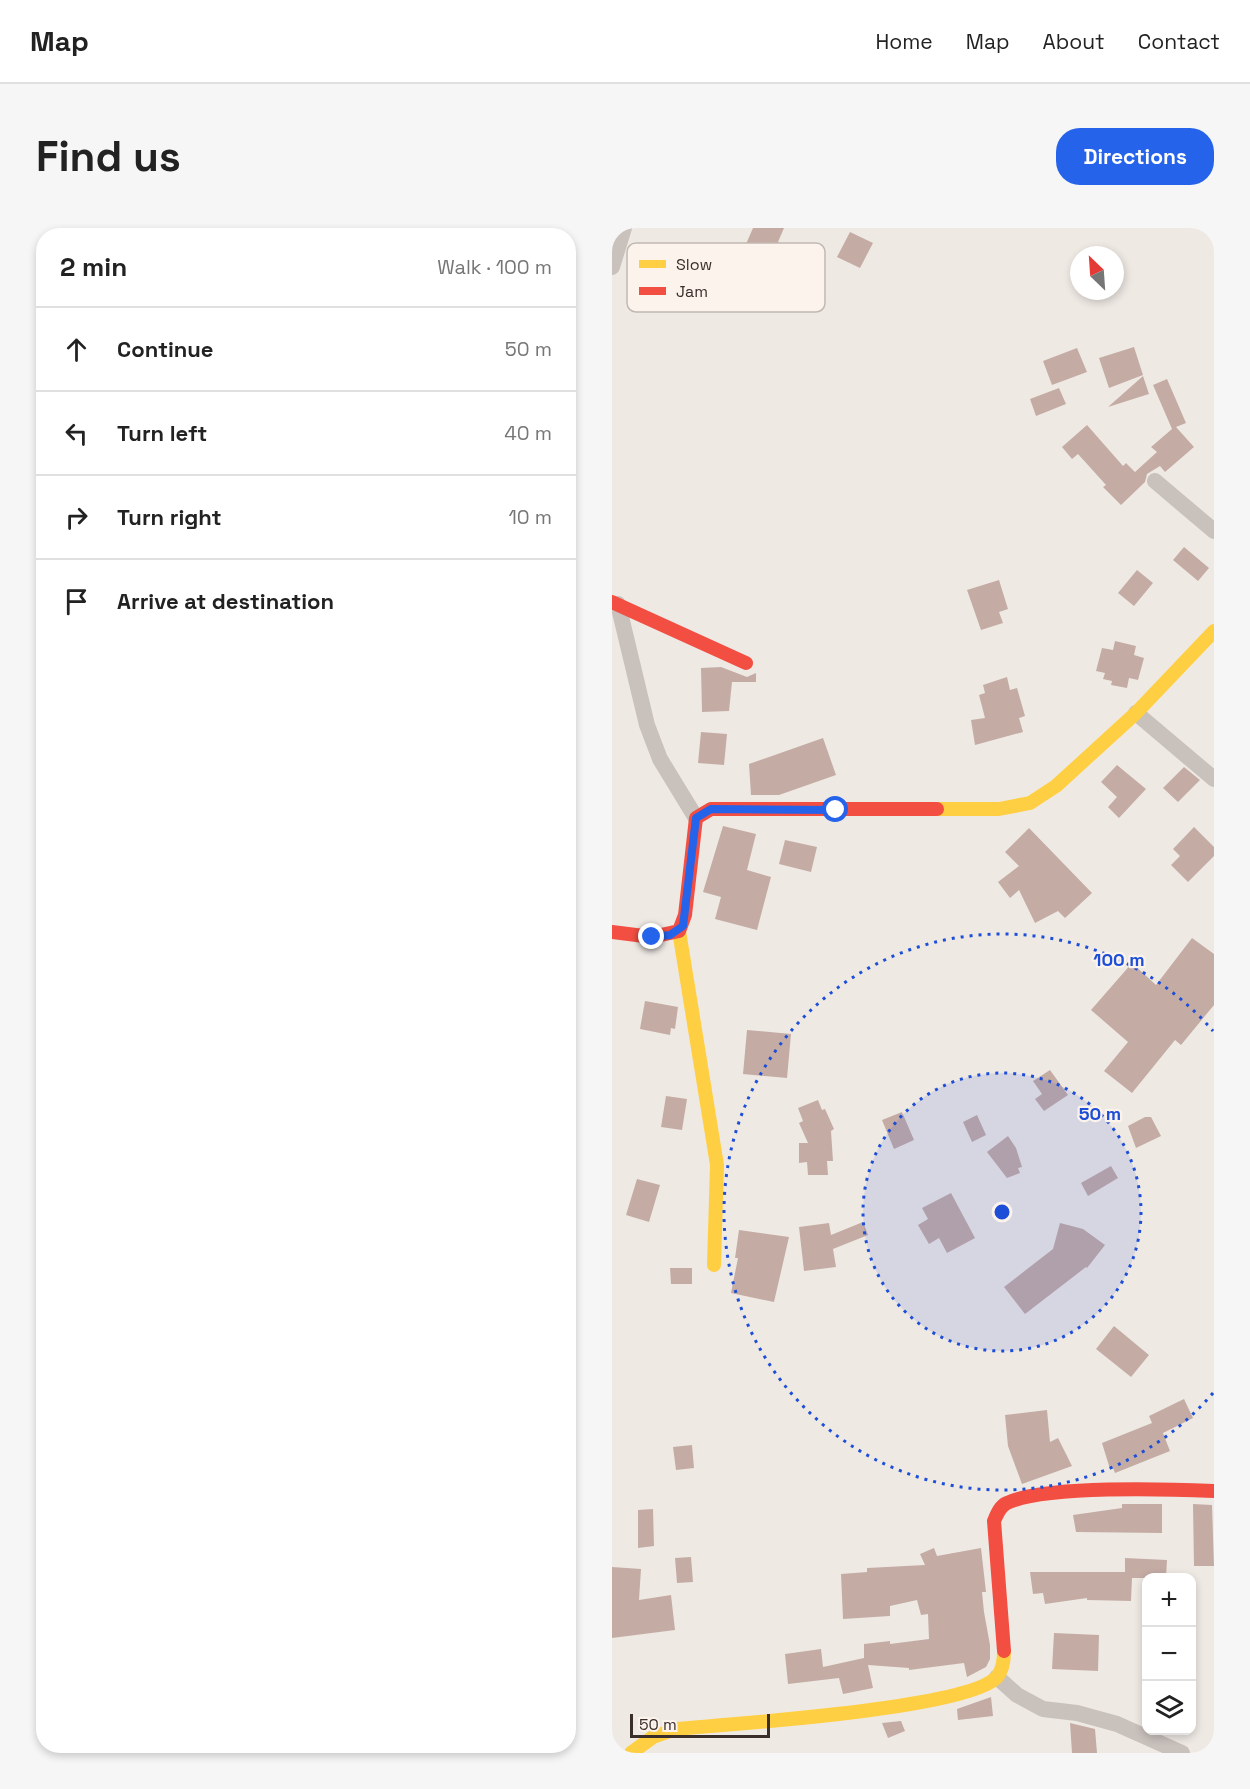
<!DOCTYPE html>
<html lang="en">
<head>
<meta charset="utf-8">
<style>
	:root { --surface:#fff; --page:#f6f6f6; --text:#222; --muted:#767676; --line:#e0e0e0; --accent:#2563eb }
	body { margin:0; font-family:"Space Grotesk",sans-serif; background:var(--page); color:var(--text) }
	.controls { position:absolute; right:18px; bottom:18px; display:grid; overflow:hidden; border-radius:12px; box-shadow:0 3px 9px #0003 }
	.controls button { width:54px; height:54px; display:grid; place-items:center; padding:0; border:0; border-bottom:2px solid var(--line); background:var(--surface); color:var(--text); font:30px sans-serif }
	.compass { position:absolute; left:458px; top:18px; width:54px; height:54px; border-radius:50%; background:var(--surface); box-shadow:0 3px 9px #0003; rotate:335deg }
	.scale { position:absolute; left:18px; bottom:15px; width:140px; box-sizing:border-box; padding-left:6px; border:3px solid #3a2e2a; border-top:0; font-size:16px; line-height:21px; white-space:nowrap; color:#3a2e2a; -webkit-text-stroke:4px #fbf3ec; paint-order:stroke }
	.stop { position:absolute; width:18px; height:18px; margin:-14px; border:4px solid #2563eb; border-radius:50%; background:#fff }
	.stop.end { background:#2563eb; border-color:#fff; box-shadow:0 2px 6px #0008 }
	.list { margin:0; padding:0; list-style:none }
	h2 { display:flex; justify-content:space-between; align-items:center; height:78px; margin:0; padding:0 24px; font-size:26px }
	h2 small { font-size:20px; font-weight:400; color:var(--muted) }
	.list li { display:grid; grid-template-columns:39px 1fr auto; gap:18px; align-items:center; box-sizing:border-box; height:84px; padding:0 24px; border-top:2px solid var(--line) }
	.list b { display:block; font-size:22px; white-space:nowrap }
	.list em { font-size:20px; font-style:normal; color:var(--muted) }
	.icon { flex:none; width:33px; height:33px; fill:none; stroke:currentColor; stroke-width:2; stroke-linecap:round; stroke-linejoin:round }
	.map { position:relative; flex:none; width:602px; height:1525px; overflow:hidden; border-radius:24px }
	header { display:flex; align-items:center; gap:36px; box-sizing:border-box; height:84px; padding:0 30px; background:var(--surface); border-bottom:2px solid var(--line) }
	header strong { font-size:28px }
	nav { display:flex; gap:33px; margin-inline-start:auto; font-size:21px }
	.intro { display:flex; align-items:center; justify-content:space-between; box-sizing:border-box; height:144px; padding:0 36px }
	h1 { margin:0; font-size:42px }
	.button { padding:15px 27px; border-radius:24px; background:var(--accent); color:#fff; font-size:21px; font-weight:700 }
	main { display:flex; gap:36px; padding:0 36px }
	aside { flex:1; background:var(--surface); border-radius:24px; box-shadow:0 3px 9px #0003 }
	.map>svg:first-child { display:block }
</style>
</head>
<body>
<header>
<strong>Map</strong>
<nav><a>Home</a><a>Map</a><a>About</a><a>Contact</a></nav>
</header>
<div class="intro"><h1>Find us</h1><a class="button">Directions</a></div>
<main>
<aside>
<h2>2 min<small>Walk · 100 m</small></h2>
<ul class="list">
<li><svg class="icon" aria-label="ahead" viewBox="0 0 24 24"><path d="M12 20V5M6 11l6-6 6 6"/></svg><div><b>Continue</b></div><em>50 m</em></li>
<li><svg class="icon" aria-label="left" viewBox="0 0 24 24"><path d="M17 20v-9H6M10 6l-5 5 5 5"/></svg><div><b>Turn left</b></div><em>40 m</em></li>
<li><svg class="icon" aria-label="right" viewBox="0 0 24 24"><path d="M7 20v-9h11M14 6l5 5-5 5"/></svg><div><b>Turn right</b></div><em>10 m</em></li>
<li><svg class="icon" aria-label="arrive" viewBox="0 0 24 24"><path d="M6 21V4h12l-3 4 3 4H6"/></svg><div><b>Arrive at destination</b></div></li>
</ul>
</aside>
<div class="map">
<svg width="602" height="1525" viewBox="0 0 602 1525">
	<rect width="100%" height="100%" fill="#efe9e4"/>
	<path fill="#c4aca5" d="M 141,0 L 172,0 L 166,14 L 191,26 L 182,45 L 131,23 Z
		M 238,4 L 261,15 L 248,40 L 225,29 Z
		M 522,119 L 531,147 L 497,160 L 487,130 Z
		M 465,120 L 475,144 L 440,157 L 431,133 Z
		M 531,148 L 537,166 L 496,179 Z
		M 555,151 L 574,195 L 564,199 L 582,219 L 553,244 L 548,238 L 535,246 L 533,254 L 509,277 L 491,259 L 494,257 L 466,226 L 460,231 L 450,219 L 475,197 L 511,238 L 514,235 L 523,244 L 545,224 L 539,219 L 560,201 L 541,157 Z
		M 447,160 L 454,176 L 424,188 L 418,171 Z
		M 572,319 L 597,340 L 586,353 L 561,332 Z
		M 525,342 L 541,355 L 522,378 L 506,365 Z
		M 387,352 L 396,381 L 387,384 L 391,395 L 369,402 L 355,362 Z
		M 503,413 L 524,418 L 522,427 L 532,430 L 526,452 L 517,450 L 515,460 L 499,457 L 500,453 L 491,451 L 493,445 L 484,443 L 490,420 L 501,422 Z
		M 109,439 L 135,449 L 144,445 L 144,454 L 120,454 L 117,483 L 90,484 L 89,440 Z
		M 395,449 L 398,462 L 405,460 L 413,488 L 407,490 L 411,504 L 363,517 L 359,492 L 373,490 L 367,467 L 373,465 L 371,457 Z
		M 89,504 L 115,506 L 112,537 L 86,535 Z
		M 211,510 L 224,547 L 167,567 L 139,567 L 137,536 Z
		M 505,537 L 534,561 L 507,590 L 496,579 L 505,569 L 489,554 Z
		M 572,539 L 588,552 L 566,574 L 551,560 Z
		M 111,598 L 144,606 L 135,642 L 159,649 L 145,702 L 103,691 L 109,669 L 91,664 Z
		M 582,599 L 602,619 L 602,628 L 576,654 L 559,637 L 568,628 L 561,621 Z
		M 417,600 L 480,665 L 453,690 L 446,683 L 423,695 L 407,662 L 398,670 L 386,654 L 407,638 L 393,624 Z
		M 173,612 L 205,619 L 199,644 L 167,636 Z
		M 580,710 L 602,726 L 602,777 L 569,817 L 563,812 L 520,865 L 492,843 L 516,814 L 479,782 L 520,735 L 544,757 Z
		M 33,773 L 66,779 L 63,801 L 59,800 L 58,807 L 28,801 Z
		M 135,802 L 179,806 L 175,850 L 131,846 Z
		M 438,842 L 456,867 L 432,883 L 423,871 L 430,866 L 421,853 Z
		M 54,868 L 75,871 L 70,902 L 49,899 Z
		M 206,872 L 210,882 L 213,881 L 222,901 L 219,903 L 221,933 L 215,933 L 216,947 L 196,947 L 195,934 L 187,935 L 187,915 L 196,915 L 187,895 L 191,893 L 186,880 Z
		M 290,884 L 302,912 L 282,921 L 270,892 Z
		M 365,887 L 374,907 L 360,914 L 351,894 Z
		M 533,889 L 539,889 L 549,908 L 524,920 L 516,898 Z
		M 396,908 L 404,920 L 410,939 L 406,940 L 408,945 L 395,950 L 375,924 Z
		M 499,938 L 506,950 L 476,968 L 469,955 Z
		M 25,951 L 48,957 L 37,994 L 14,987 Z
		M 339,965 L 363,1010 L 335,1025 L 327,1010 L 317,1016 L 306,997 L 316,991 L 310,980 Z
		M 251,994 L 256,1007 L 221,1021 L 224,1039 L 192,1043 L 187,999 L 217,995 L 219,1007 Z
		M 448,995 L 471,1001 L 493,1017 L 475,1040 L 474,1039 L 413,1086 L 392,1059 L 441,1021 Z
		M 127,1002 L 177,1009 L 162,1074 L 119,1065 L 126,1030 L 123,1030 Z
		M 58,1040 L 80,1040 L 80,1056 L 59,1056 Z
		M 502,1098 L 537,1127 L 519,1149 L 484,1121 Z
		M 572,1171 L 581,1190 L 551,1205 L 558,1223 L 503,1245 L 501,1240 L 498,1241 L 490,1215 L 540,1195 L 537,1188 Z
		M 435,1182 L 438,1214 L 446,1210 L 460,1238 L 410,1256 L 396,1218 L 393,1187 Z
		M 80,1217 L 82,1240 L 64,1242 L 61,1219 Z
		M 510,1276 L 550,1276 L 550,1305 L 464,1304 L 461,1287 L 510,1280 Z
		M 581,1276 L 600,1277 L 602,1338 L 582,1338 Z
		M 41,1281 L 42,1318 L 26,1320 L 26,1282 Z
		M 322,1320 L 325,1328 L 369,1320 L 374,1364 L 370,1364 L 372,1384 L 378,1417 L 378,1431 L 374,1439 L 355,1449 L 352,1435 L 297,1442 L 297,1440 L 256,1437 L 261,1460 L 231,1466 L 227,1450 L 176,1456 L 173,1426 L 209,1421 L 211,1439 L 252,1430 L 252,1416 L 278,1413 L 278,1416 L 317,1411 L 316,1386 L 309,1387 L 305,1372 L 278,1378 L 278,1388 L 231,1391 L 229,1346 L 255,1344 L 255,1340 L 313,1337 L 308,1326 Z
		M 79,1329 L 81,1354 L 65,1355 L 63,1330 Z
		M 513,1330 L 555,1332 L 554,1350 L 520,1350 L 519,1373 L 475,1372 L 475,1370 L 433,1376 L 431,1365 L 421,1366 L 418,1344 L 513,1344 Z
		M 0,1339 L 29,1341 L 27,1372 L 59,1367 L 63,1402 L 0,1410 Z
		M 442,1405 L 487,1407 L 486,1443 L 440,1441 Z
		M 379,1469 L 381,1488 L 346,1492 L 345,1481 Z
		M 289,1493 L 293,1503 L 276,1510 L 270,1495 Z
		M 458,1495 L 483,1501 L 485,1525 L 460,1525 Z"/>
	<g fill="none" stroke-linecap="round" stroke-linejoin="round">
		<path stroke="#c9c1bc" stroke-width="16" d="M 0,39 L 12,0
			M 543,253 L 602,303
			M 6,376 L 35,497 L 48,531 L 84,590
			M 524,485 L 602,551
			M 385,1449 L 405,1467 L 431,1481 L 465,1485 L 505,1496 L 570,1525"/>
		<path stroke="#ffcf43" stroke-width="14" d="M 325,581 L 387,581 L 418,575 L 444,558 L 524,485 L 602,403
			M 67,703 L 105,937 L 102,1037
			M 19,1525 L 41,1509 L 64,1501 C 118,1496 356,1481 385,1449 C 391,1442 392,1431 392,1423"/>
		<path stroke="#f24e42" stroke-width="14" d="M 0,374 L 134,435
			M 0,704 L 40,709 L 67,703 L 73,687 L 84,590 L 99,581 L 325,581
			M 392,1423 L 382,1293 C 385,1286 388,1278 395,1275 C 433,1257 557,1261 602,1263"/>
	</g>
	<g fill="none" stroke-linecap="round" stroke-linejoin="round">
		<path stroke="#2563eb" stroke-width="8" d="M 40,709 L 58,707 L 71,698 L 84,590 L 99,581 L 224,582"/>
	</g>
	<circle cx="390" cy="984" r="139" fill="#1d4ed8" fill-opacity=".12"/>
	<g fill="none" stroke="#1d4ed8" stroke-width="3" stroke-dasharray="3 6">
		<circle cx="390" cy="984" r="139"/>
		<path d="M601 1165A278 278 0 1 1 601 803"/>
	</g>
	<rect x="15" y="15" width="198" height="69" rx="9" fill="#fbf3ec" stroke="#c1b8b2" stroke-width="1.5"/>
	<rect x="27" y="32" width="27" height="8" fill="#ffcf43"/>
	<rect x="27" y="59" width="27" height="8" fill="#f24e42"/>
	<g font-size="16" fill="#3a2e2a">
		<text x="64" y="42">Slow</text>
		<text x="64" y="69">Jam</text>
	</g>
	<circle cx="390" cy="984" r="9" fill="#1d4ed8" stroke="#fbf3ec" stroke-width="3"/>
	<g font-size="18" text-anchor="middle" font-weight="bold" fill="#1d4ed8" stroke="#fbf3ec" stroke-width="4.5" stroke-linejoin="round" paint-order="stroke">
		<text x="507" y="738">100 m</text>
		<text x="488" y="892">50 m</text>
	</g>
</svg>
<div class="controls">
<button>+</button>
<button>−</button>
<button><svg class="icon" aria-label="layers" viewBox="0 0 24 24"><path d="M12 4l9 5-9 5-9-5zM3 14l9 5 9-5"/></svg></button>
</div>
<svg class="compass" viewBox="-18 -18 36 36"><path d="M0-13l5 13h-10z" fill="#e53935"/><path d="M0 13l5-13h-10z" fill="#767676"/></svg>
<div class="scale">50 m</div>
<div class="stop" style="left:224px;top:582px"></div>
<div class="stop end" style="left:40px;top:709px"></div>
</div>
</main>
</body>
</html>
